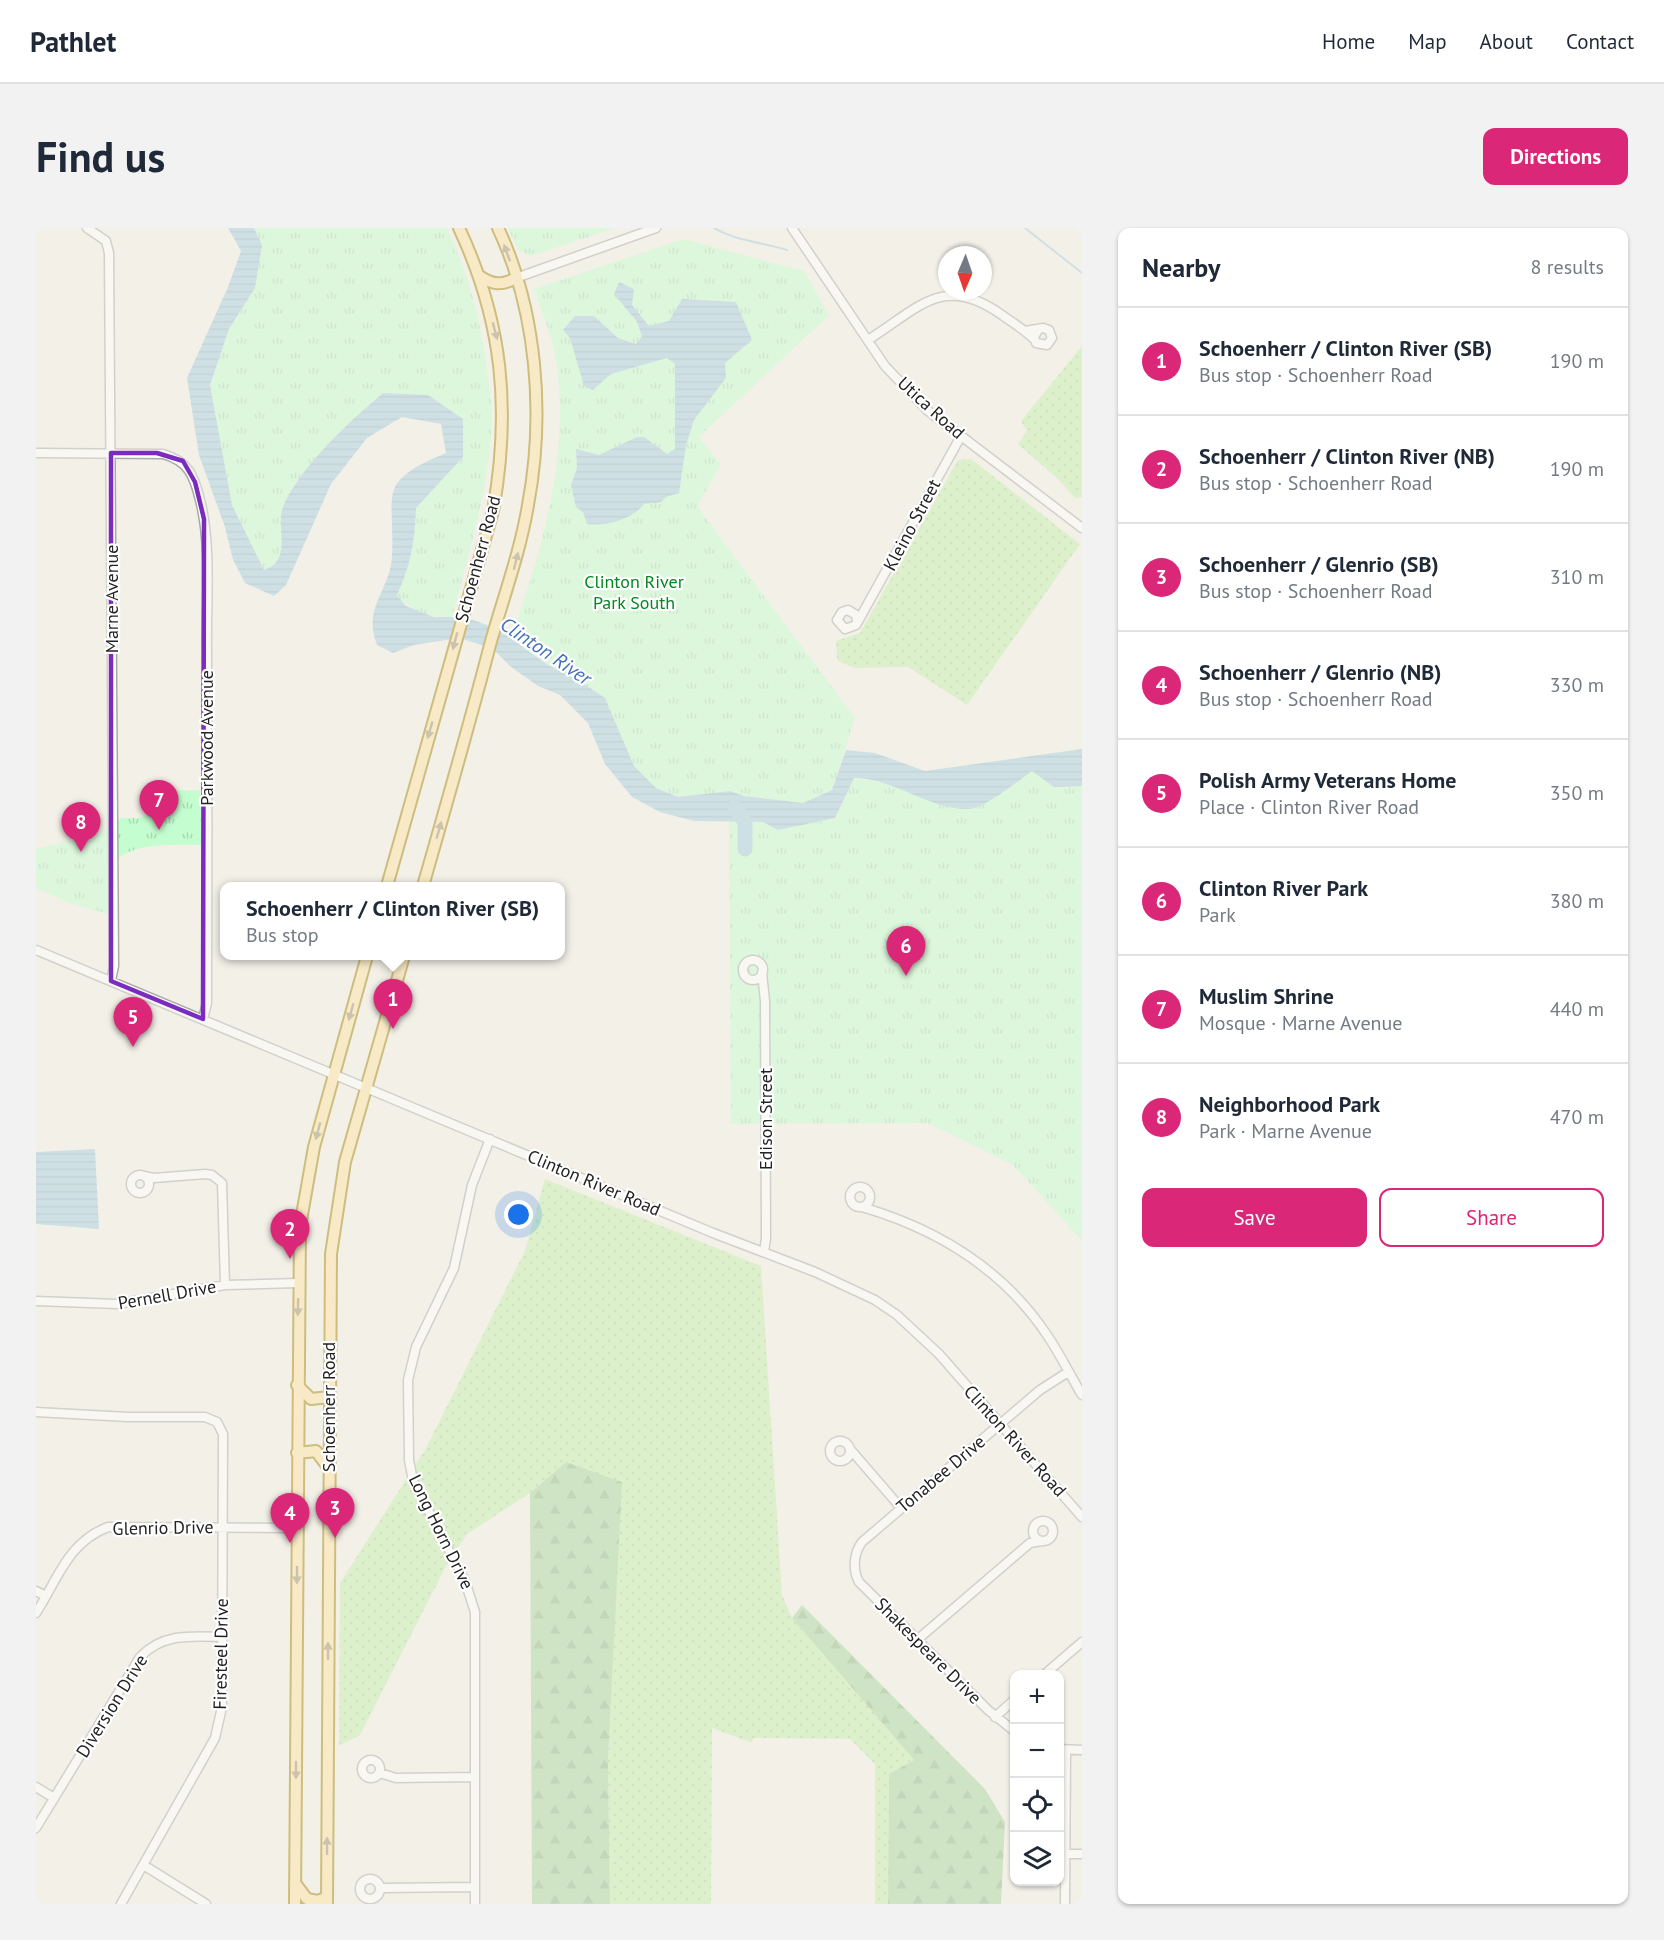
<!DOCTYPE html>
<html lang="en">
<head>
<meta charset="utf-8">
<style>
	:root { --surface:#fff; --page:#f2f2f3; --text:#1f2937; --muted:#747a83; --line:#e0e1e3; --accent:#db2777 }
	body { margin:0; font-family:"PT Sans",sans-serif; background:var(--page); color:var(--text) }
	.controls { position:absolute; right:18px; bottom:18px; display:grid; overflow:hidden; border-radius:12px; box-shadow:0 2px 4px #0004 }
	.controls button { width:54px; height:54px; display:grid; place-items:center; padding:0; border:0; border-bottom:2px solid var(--line); background:var(--surface); color:var(--text); font:30px sans-serif }
	.compass { position:absolute; left:902px; top:18px; width:54px; height:54px; border-radius:50%; background:var(--surface); box-shadow:0 2px 4px #0004; rotate:182deg }
	.you { position:absolute; left:483px; top:987px; width:21px; height:21px; margin:-15px; border:4px solid #fff; border-radius:50%; background:#1a73e8; box-shadow:0 0 0 9px #1a73e833 }
	.badge { display:grid; place-items:center; width:39px; height:39px; border-radius:50%; background:var(--accent); color:#fff; font-size:20px; font-weight:700 }
	.pin { position:absolute; translate:-50% -50px; filter:drop-shadow(0 2px 3px #0008) }
	.pin::after { content:''; position:absolute; top:32px; width:21px; height:18px; background:inherit; clip-path:polygon(0 0,100% 0,50% 100%) }
	.popup { position:absolute; left:184px; top:654px; width:345px; height:78px; box-sizing:border-box; display:grid; place-content:center; border-radius:12px; background:var(--surface); filter:drop-shadow(0 2px 4px #0005); font-size:20px; white-space:nowrap; color:var(--muted) }
	.popup b { font-size:22px; color:var(--text) }
	.popup::after { content:''; position:absolute; left:50%; top:100%; margin-left:-12px; border:12px solid transparent; border-top-color:var(--surface) }
	.list { margin:0; padding:0; list-style:none }
	h2 { display:flex; justify-content:space-between; align-items:center; height:78px; margin:0; padding:0 24px; font-size:26px }
	h2 small { font-size:20px; font-weight:400; color:var(--muted) }
	.list li { display:grid; grid-template-columns:39px 1fr auto; gap:18px; align-items:center; box-sizing:border-box; height:108px; padding:0 24px; border-top:2px solid var(--line) }
	.list b { display:block; font-size:22px; white-space:nowrap }
	.list p { margin:0; font-size:20px; white-space:nowrap; color:var(--muted) }
	.list em { font-size:20px; font-style:normal; color:var(--muted) }
	.actions { display:flex; gap:12px; padding:18px 24px }
	.actions a { flex:1; padding:14px 0; border:2px solid var(--accent); border-radius:12px; text-align:center; font-size:21px; color:var(--accent) }
	.actions .main { background:var(--accent); color:#fff }
	.icon { flex:none; width:33px; height:33px; fill:none; stroke:currentColor; stroke-width:2; stroke-linecap:round; stroke-linejoin:round }
	.map { position:relative; flex:none; width:1046px; height:1676px; overflow:hidden; border-radius:12px }
	header { display:flex; align-items:center; gap:36px; box-sizing:border-box; height:84px; padding:0 30px; background:var(--surface); border-bottom:2px solid var(--line) }
	header strong { font-size:28px }
	nav { display:flex; gap:33px; margin-inline-start:auto; font-size:21px }
	.intro { display:flex; align-items:center; justify-content:space-between; box-sizing:border-box; height:144px; padding:0 36px }
	h1 { margin:0; font-size:42px }
	.button { padding:15px 27px; border-radius:12px; background:var(--accent); color:#fff; font-size:21px; font-weight:700 }
	main { display:flex; gap:36px; padding:0 36px }
	aside { flex:1; background:var(--surface); border-radius:12px; box-shadow:0 2px 4px #0004 }
	.map>svg:first-child { display:block }
</style>
</head>
<body>
<header>
<strong>Pathlet</strong>
<nav><a>Home</a><a>Map</a><a>About</a><a>Contact</a></nav>
</header>
<div class="intro"><h1>Find us</h1><a class="button">Directions</a></div>
<main>
<div class="map">
<svg width="1046" height="1676" viewBox="0 0 1046 1676">
	<defs>
		<pattern id="grass-dots" width="8" height="8" patternUnits="userSpaceOnUse" patternTransform="scale(1.5)"><rect width="8" height="8" fill="#c4f0ab"/><path d="M2 2h.1M6 6h.1" fill="none" stroke="#a8ce93" stroke-width="1.8" stroke-linecap="round"/></pattern>
		<pattern id="forest-firs" width="22" height="20" patternUnits="userSpaceOnUse" patternTransform="scale(1.5)"><rect width="22" height="20" fill="#a3d59a"/><path d="M5 1l3.5 6h-7zM16 11l3.5 6h-7z" fill="#8cb784"/></pattern>
		<pattern id="park-tufts" width="24" height="20" patternUnits="userSpaceOnUse" patternTransform="scale(1.5)"><rect width="24" height="20" fill="#c4fed0"/><path d="M3 7l-1-3M5 7V3M7 7l1-3M15 17l-1-3M17 17v-4M19 17l1-3" fill="none" stroke="#a8d9b2"/></pattern>
		<pattern id="water-rules" width="6" height="5" patternUnits="userSpaceOnUse" patternTransform="scale(1.5)"><rect width="6" height="5" fill="#a5cde3"/><path d="M0 2.5h6" fill="none" stroke="#8eb0c2"/></pattern>
	</defs>
	<rect width="100%" height="100%" fill="#f3f0e8"/>
	<path fill="url(#grass-dots)" d="M 1046,118 L 1046,269 L 1039,270 L 1023,252 L 982,216 L 991,203 L 985,193 Z
		M 935,231 L 1044,316 L 931,477 L 872,439 L 818,440 L 801,432 L 800,413 L 824,405 L 922,232 Z
		M 509,951 L 725,1038 L 746,1367 L 756,1390 L 878,1532 L 853,1546 L 852,1676 L 839,1676 L 839,1536 L 814,1511 L 717,1510 L 716,1515 L 676,1500 L 675,1676 L 574,1676 L 572,1531 L 580,1359 L 530,1234 L 494,1265 L 431,1306 L 410,1338 L 324,1507 L 303,1518 L 304,1355 L 389,1222 L 489,1023 Z"/>
	<path fill="url(#forest-firs)" d="M 530,1234 L 586,1254 L 572,1531 L 574,1676 L 496,1676 L 494,1265 Z
		M 766,1377 L 949,1561 L 969,1594 L 965,1676 L 852,1676 L 853,1546 L 878,1532 L 756,1390 Z"/>
	<path fill="url(#park-tufts)" d="M 218,0 L 411,0 C 434,48 447,101 453,155 C 454,166 457,179 456,191 C 454,259 433,324 416,389 C 394,389 375,384 361,367 C 375,337 379,312 380,280 L 427,229 L 427,191 L 347,165 C 316,192 288,219 264,253 C 259,260 252,268 248,276 C 238,299 258,330 228,342 L 196,277 L 174,157 L 193,101 L 219,60 L 226,17 Z
		M 472,0 L 579,0 L 495,28 L 482,22 Z
		M 647,11 L 768,43 L 793,87 L 663,209 L 685,237 L 661,278 L 819,490 L 796,562 L 767,575 L 708,568 L 694,563 L 642,569 L 619,560 L 598,538 L 569,470 L 542,452 L 512,437 L 475,410 C 506,322 536,221 519,127 C 515,105 505,82 498,61 Z
		M 996,543 L 1018,559 L 1046,558 L 1046,1013 L 977,937 L 892,895 L 695,896 L 693,593 L 727,594 L 743,601 L 800,590 L 817,551 C 857,551 896,574 935,582 L 971,562 Z
		M 164,562 L 166,617 C 133,617 96,613 73,638 L 75,687 L 31,674 L 0,660 L 0,621 L 62,606 L 85,590 L 102,590 L 114,586 L 114,563 Z"/>
	<path fill="url(#water-rules)" d="M 192,0 L 218,0 L 226,17 L 219,60 L 193,101 L 174,157 L 196,277 L 228,342 C 258,332 238,298 248,276 C 267,236 314,193 347,165 L 392,167 L 427,191 L 427,229 L 380,280 C 379,312 375,337 361,367 L 370,378 L 398,389 L 429,389 L 462,401 L 512,437 L 542,452 L 569,470 L 598,538 L 620,560 L 642,569 L 694,563 L 708,568 L 767,575 L 796,562 L 810,522 L 839,525 L 889,543 L 1046,521 L 1046,558 L 1018,559 L 996,543 C 984,552 947,581 933,581 C 893,582 858,550 818,550 L 799,590 L 742,602 L 727,594 L 658,593 L 624,584 L 596,569 L 569,536 L 552,495 L 524,467 L 502,458 L 475,439 L 456,420 L 423,410 L 378,417 L 357,425 L 341,417 C 330,387 342,375 352,348 C 358,332 356,314 356,297 C 356,284 353,263 363,253 C 375,239 394,232 410,225 L 405,196 L 366,189 L 331,210 L 295,256 L 250,357 L 238,368 L 209,355 L 197,332 L 189,299 L 163,227 L 151,150 L 192,59 L 205,23 Z
		M 583,54 L 598,61 L 596,77 L 613,98 L 633,93 L 646,71 L 700,74 L 716,112 L 689,135 L 690,150 L 658,192 L 650,217 L 643,265 L 630,269 L 625,274 L 608,276 C 596,292 570,298 551,296 L 547,284 L 540,279 L 535,257 L 541,240 L 540,221 L 563,227 L 601,209 L 608,209 L 631,226 L 639,221 L 639,136 L 631,130 L 575,146 L 557,162 L 548,158 L 534,110 L 527,102 L 539,88 L 558,88 L 582,110 L 600,116 L 606,108 L 601,94 L 578,66 Z
		M 59,921 L 63,1001 L 0,996 L 0,924 Z"/>
	<g fill="none" stroke-linecap="round" stroke-linejoin="round">
		<path stroke="#a5cde3" stroke-width="2" d="M 678,0 C 700,13 726,14 751,22
			M 989,0 L 1046,45"/>
		<path stroke="#a5cde3" stroke-width="15" d="M 699,579 L 709,594 L 709,621"/>
		<g stroke="#a9a9a9" stroke-width="11">
			<path id="minor" d="M 51,0 L 70,13 L 73,25 L 78,738 L 75,753
				M 756,0 L 849,138 L 891,182 L 1046,300
				M 480,50 L 620,0
				M 989,103 L 1007,100 L 1013,102 L 1016,110 L 1011,117 L 1000,115 L 998,109 L 1002,102
				M 832,112 C 883,80 907,45 966,87 C 977,95 989,102 999,112
				M 0,225 L 127,226 C 152,233 158,247 164,272 C 176,318 170,377 171,425 C 172,542 171,658 171,775 L 167,791
				M 821,394 L 820,387 L 812,382 L 806,384 L 801,392 L 809,401 L 820,397 L 925,208
				M 0,722 L 677,1005 L 779,1044 L 839,1072 L 861,1087 L 903,1126 L 1046,1289
				M707 742a10 10 0 1 1 20 0a10 10 0 1 1-20 0Z
				M 726,745 L 729,773 L 730,1010 L 728,1024
				M95 956a9 9 0 1 1 18 0a9 9 0 1 1-18 0Z
				M 108,948 L 118,950 L 169,946 L 176,947 L 186,955 L 189,1057
				M814 969a10 10 0 1 1 20 0a10 10 0 1 1-20 0Z
				M 826,979 C 901,1001 967,1041 1011,1107 C 1024,1126 1034,1147 1046,1167
				M 0,1073 L 81,1076 L 189,1057 L 262,1055
				M 0,1184 L 92,1189 L 169,1189 L 181,1194 L 187,1206 L 186,1463 L 186,1479 L 179,1510 L 85,1676
				M794 1223a10 10 0 1 1 20 0a10 10 0 1 1-20 0Z
				M 814,1221 L 865,1280
				M997 1303a10 10 0 1 1 20 0a10 10 0 1 1-20 0Z
				M 0,1363 L 10,1368
				M 0,1385 C 22,1351 32,1314 72,1299 L 261,1300
				M 881,1412 L 994,1315 L 1006,1313
				M 1009,1446 L 1046,1414
				M 959,1489 L 978,1472
				M 978,1503 L 952,1482 L 823,1354 C 816,1341 818,1325 826,1314 L 1004,1162 L 1032,1144
				M 1023,1521 L 1046,1522
				M326 1541a9 9 0 1 1 18 0a9 9 0 1 1-18 0Z
				M 344,1545 L 360,1550 L 439,1549
				M 0,1559 L 18,1570
				M 0,1600 L 104,1429 C 127,1405 155,1408 186,1409
				M 1029,1626 L 1046,1626
				M 109,1638 L 170,1676
				M324 1661a10 10 0 1 1 20 0a10 10 0 1 1-20 0Z
				M 344,1660 L 439,1659
				M 439,1676 L 439,1384 L 429,1353 L 377,1253 L 373,1232 L 372,1152 L 380,1119 L 418,1040 L 436,957 L 454,911
				M 1029,1676 L 1030,1522"/>
		</g>
		<g stroke="#9f7f00" stroke-width="14">
			<path id="major" d="M 442,47 C 456,57 465,58 480,50
				M 351,658 L 457,283 C 475,182 467,94 423,0
				M 387,658 C 410,578 433,498 454,417 C 467,370 484,325 492,277 C 509,187 501,83 462,0
				M 261,1157 L 275,1171 L 293,1169
				M 261,1225 L 280,1223 L 292,1239
				M 259,1655 L 271,1671 L 282,1673 L 291,1669
				M 259,1676 L 264,998 L 278,919 L 331,728
				M 291,1676 L 295,1026 L 309,934 L 368,728"/>
		</g>
		<use href="#minor" stroke="#fff" stroke-width="8"/>
		<use href="#major" stroke="#ffe2a0" stroke-width="10"/>
	</g>
	<defs><path id="oneway-solid" d="M-6-.8H1V-3.2L6.5 0L1 3.2V.8H-6Z" transform="scale(1.5)"/></defs>
	<g fill="#9c8c67">
		<use href="#oneway-solid" transform="translate(471 25) rotate(-110)"/>
		<use href="#oneway-solid" transform="translate(459 103) rotate(75)"/>
		<use href="#oneway-solid" transform="translate(480 333) rotate(-76)"/>
		<use href="#oneway-solid" transform="translate(419 413) rotate(105)"/>
		<use href="#oneway-solid" transform="translate(394 502) rotate(106)"/>
		<use href="#oneway-solid" transform="translate(403 602) rotate(-74)"/>
		<use href="#oneway-solid" transform="translate(315 784) rotate(106)"/>
		<use href="#oneway-solid" transform="translate(282 903) rotate(105)"/>
		<use href="#oneway-solid" transform="translate(262 1079) rotate(91)"/>
		<use href="#oneway-solid" transform="translate(261 1347) rotate(90)"/>
		<use href="#oneway-solid" transform="translate(292 1423) rotate(-90)"/>
		<use href="#oneway-solid" transform="translate(260 1542) rotate(90)"/>
		<use href="#oneway-solid" transform="translate(291 1618) rotate(-90)"/>
	</g>
	<path d="M0 0H1046V1676H0ZM 75,225 L 121,225 L 147,233 L 159,254 L 168,291 L 167,791 L 75,753 Z" fill="#f3f0e8" fill-opacity=".55" fill-rule="evenodd"/>
	<path fill="none" stroke="#7b2cbf" stroke-width="4.5" stroke-linejoin="round" d="M 75,225 L 121,225 L 147,233 L 159,254 L 168,291 L 167,791 L 75,753 Z"/>
	<g text-anchor="middle" stroke-width="4.5" stroke-linejoin="round" paint-order="stroke">
		<g font-size="18" fill="#222" stroke="#fff">
			<text transform="translate(895 180) rotate(42)" y="6">Utica Road</text>
			<text transform="translate(876 297) rotate(-62)" y="6">Kleino Street</text>
			<text transform="translate(442 331) rotate(-75)" y="6">Schoenherr Road</text>
			<text transform="translate(76 371) rotate(-90)" y="6">Marne Avenue</text>
			<text transform="translate(171 510) rotate(-90)" y="6">Parkwood Avenue</text>
			<text transform="translate(730 891) rotate(-90)" y="6">Edison Street</text>
			<text transform="translate(558 955) rotate(23)" y="6">Clinton River Road</text>
			<text transform="translate(131 1067) rotate(-10)" y="6">Pernell Drive</text>
			<text transform="translate(293 1179) rotate(-90)" y="6">Schoenherr Road</text>
			<text transform="translate(979 1213) rotate(48)" y="6">Clinton River Road</text>
			<text transform="translate(905 1246) rotate(-40)" y="6">Tonabee Drive</text>
			<text transform="translate(127 1300) rotate(-1)" y="6">Glenrio Drive</text>
			<text transform="translate(405 1304) rotate(64)" y="6">Long Horn Drive</text>
			<text transform="translate(892 1423) rotate(45)" y="6">Shakespeare Drive</text>
			<text transform="translate(185 1426) rotate(-89)" y="6">Firesteel Drive</text>
			<text transform="translate(76 1478) rotate(-58)" y="6">Diversion Drive</text>
		</g>
		<g font-size="18" fill="#04871f" stroke="#fff">
			<text x="598" y="360">Clinton River<tspan x="598" dy="21">Park South</tspan></text>
		</g>
		<g font-size="20" font-style="italic" fill="#4571bb" stroke="#fff">
			<text transform="translate(510 423) rotate(34)" y="7">Clinton River</text>
		</g>
	</g>
</svg>
<div class="controls">
<button>+</button>
<button>−</button>
<button><svg class="icon" aria-label="locate" viewBox="0 0 24 24"><circle cx="12" cy="12" r="6"/><path d="M12 2v4M12 18v4M2 12h4M18 12h4"/></svg></button>
<button><svg class="icon" aria-label="layers" viewBox="0 0 24 24"><path d="M12 4l9 5-9 5-9-5zM3 14l9 5 9-5"/></svg></button>
</div>
<svg class="compass" viewBox="-18 -18 36 36"><path d="M0-13l5 13h-10z" fill="#e53935"/><path d="M0 13l5-13h-10z" fill="#747a83"/></svg>
<div class="you"></div>
<div class="pin badge" style="left:357px;top:801px">1</div>
<div class="popup"><b>Schoenherr / Clinton River (SB)</b>Bus stop</div>
<div class="pin badge" style="left:254px;top:1031px">2</div>
<div class="pin badge" style="left:299px;top:1310px">3</div>
<div class="pin badge" style="left:254px;top:1315px">4</div>
<div class="pin badge" style="left:97px;top:819px">5</div>
<div class="pin badge" style="left:870px;top:748px">6</div>
<div class="pin badge" style="left:123px;top:602px">7</div>
<div class="pin badge" style="left:45px;top:624px">8</div>
</div>
<aside>
<h2>Nearby<small>8 results</small></h2>
<ul class="list">
<li><span class="badge">1</span><div><b>Schoenherr / Clinton River (SB)</b><p>Bus stop · Schoenherr Road</p></div><em>190 m</em></li>
<li><span class="badge">2</span><div><b>Schoenherr / Clinton River (NB)</b><p>Bus stop · Schoenherr Road</p></div><em>190 m</em></li>
<li><span class="badge">3</span><div><b>Schoenherr / Glenrio (SB)</b><p>Bus stop · Schoenherr Road</p></div><em>310 m</em></li>
<li><span class="badge">4</span><div><b>Schoenherr / Glenrio (NB)</b><p>Bus stop · Schoenherr Road</p></div><em>330 m</em></li>
<li><span class="badge">5</span><div><b>Polish Army Veterans Home</b><p>Place · Clinton River Road</p></div><em>350 m</em></li>
<li><span class="badge">6</span><div><b>Clinton River Park</b><p>Park</p></div><em>380 m</em></li>
<li><span class="badge">7</span><div><b>Muslim Shrine</b><p>Mosque · Marne Avenue</p></div><em>440 m</em></li>
<li><span class="badge">8</span><div><b>Neighborhood Park</b><p>Park · Marne Avenue</p></div><em>470 m</em></li>
</ul>
<div class="actions"><a class="main">Save</a><a>Share</a></div>
</aside>
</main>
</body>
</html>
